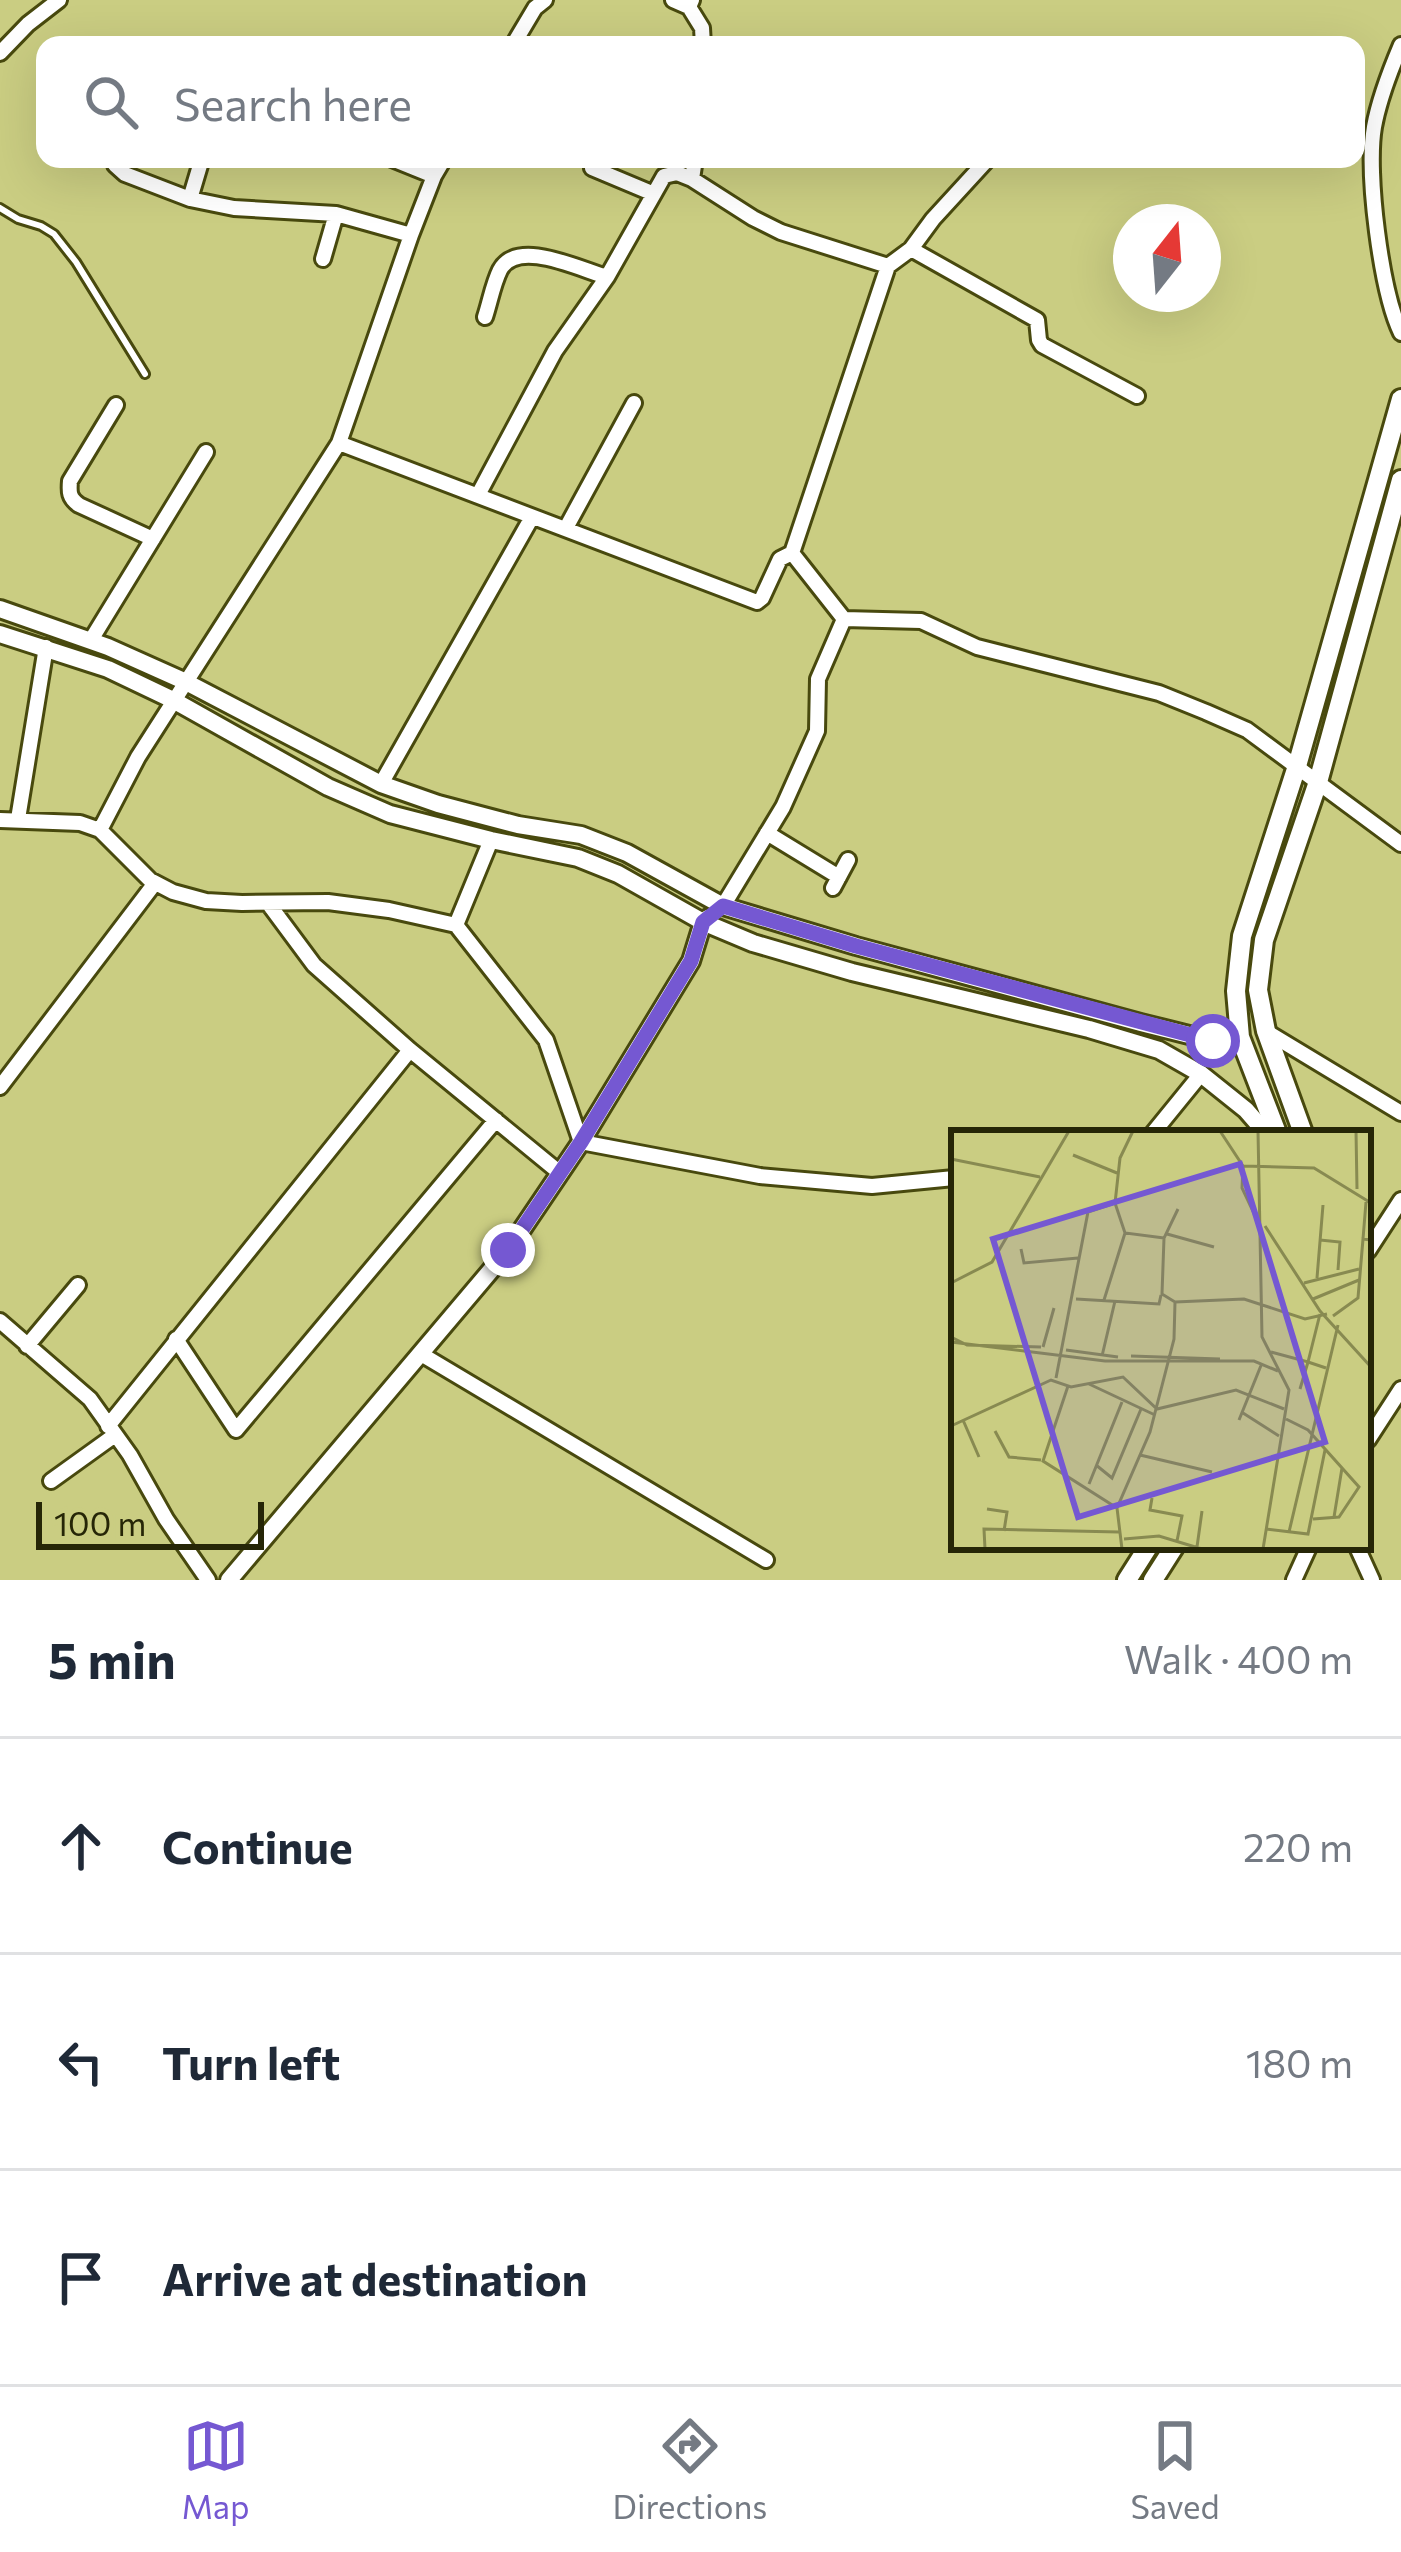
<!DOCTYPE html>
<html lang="en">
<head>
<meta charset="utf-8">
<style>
	:root { --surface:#fff; --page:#f2f2f3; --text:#1f2937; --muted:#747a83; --line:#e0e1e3; --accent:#7558d2 }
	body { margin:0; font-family:Commissioner,sans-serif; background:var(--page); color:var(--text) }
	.compass { position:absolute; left:1113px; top:204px; width:108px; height:108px; border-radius:50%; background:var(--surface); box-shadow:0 12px 48px #0002; rotate:17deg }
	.scale { position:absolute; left:36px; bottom:30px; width:228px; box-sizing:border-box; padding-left:12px; border:6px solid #262607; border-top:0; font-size:33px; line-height:42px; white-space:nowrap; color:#262607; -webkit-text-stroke:9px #cacd82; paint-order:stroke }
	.stop { position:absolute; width:36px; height:36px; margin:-27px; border:9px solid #7558d2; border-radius:50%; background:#fff }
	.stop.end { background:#7558d2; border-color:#fff; box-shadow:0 3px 12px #0008 }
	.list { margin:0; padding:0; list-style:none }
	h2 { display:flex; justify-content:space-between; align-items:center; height:156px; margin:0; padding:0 48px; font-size:51px }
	h2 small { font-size:39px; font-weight:400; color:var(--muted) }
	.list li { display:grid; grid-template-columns:78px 1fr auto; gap:36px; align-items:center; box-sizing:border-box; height:216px; padding:0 48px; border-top:3px solid var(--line) }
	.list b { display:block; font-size:45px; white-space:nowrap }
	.list em { font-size:39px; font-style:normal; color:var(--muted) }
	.icon { flex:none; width:66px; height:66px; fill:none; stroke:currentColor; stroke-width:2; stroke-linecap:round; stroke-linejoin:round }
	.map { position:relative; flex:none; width:1401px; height:1580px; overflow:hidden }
	.search { position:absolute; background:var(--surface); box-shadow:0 12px 48px #0002; left:36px; right:36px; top:36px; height:132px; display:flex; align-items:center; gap:30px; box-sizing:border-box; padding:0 42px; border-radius:24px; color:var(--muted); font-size:45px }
	.sheet { height:804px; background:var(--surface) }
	nav { display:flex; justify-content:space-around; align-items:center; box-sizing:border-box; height:168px; border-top:3px solid var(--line); background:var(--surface); font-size:33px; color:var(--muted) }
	nav a { display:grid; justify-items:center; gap:6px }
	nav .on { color:var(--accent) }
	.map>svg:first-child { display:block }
</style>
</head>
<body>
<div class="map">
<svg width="1401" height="1580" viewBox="0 0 1401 1580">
	<rect width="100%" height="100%" fill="#cacd82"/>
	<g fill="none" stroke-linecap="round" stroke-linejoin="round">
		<g stroke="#48490e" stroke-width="12">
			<path id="service" d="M 0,208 L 18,219 L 41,226 L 54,234 L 76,262 L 145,374"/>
		</g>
		<g stroke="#48490e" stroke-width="20">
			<path id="minor" d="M 673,0 L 689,7
				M 692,0 L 689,7 L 702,28 L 703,45
				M 513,45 L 535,8 L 545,0
				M 1401,45 C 1390,71 1379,99 1374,127 C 1366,173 1381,291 1401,333
				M 0,53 L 28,24 L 59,0
				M 114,159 L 115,165 L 125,174 L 190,199 L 234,208 L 336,214 L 411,235
				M 392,159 L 434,176
				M 695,159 L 692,179 L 753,218 L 781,232 L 888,266
				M 592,168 L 654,194
				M 190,199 L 201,162
				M 911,249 L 1037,320 L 1039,340 L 1042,345 L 1137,396
				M 323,259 L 336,214
				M 485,317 C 490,302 493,284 500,270 C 517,238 579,269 607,277
				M 116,405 L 70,481 C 69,492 69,498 79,505 L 153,539
				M 339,443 L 757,602 L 762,598 L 780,559 L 792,553
				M 478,495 L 555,351 L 607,277 L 664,176 L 677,173 L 692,179
				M 566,528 L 634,403
				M 844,619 L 921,621 L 977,647 L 1159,693 L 1206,712 L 1247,730 L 1401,844
				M 91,640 L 206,452
				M 381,784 L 532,517
				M 18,819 L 46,647
				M 0,820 L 80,823 L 100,830 L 150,880 L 173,892 L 206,901 L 242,903 L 328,902 L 389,910 L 456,925 L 546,1040 L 581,1142 L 760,1176 L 872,1186 L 954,1178
				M 100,830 L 138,757 L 339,443 L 411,235 L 434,176 L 444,159
				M 767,833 L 839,877
				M 833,888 L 848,860
				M 268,903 L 314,965 L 410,1050 L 560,1173
				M 723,906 L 783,807 L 817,731 L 818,679 L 844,619 L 792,553 L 888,266 L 911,249 L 933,219 L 988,159
				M 456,925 L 491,840
				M 1267,1032 L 1401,1113
				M 0,1087 L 155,883
				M 1153,1133 L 1201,1074
				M 1368,1251 L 1401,1200
				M 0,1321 L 90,1399 L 130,1455 L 166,1519 L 208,1580
				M 176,1339 L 236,1430 L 496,1120
				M 27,1346 L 78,1285
				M 421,1354 L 766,1560
				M 108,1426 L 410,1050
				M 1368,1440 L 1401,1389
				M 51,1481 L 115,1435
				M 1357,1547 L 1372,1580
				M 1294,1580 L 1309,1547"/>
		</g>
		<g stroke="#48490e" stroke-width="22">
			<path id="tertiary" d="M 0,609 L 108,647 L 184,681 L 381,784 L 438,804 L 518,825 L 581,835 L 627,853 L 723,906 L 856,946 L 1141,1023 L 1213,1041 L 1240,1037
				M 0,634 L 108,669 L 173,700 L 328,787 L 390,814 L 491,840 L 578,858 L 618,874 L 703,922 L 753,943 L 852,972 L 1089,1029 L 1159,1050 L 1201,1074 L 1246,1110 L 1266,1133
				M 229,1580 L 508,1250 L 581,1142 L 691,961 L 703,922 L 708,918"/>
		</g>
		<g stroke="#48490e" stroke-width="24">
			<path id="secondary" d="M 1277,1133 L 1240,1037 L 1236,991 L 1242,936 L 1297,766 L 1401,399
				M 1303,1133 L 1266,1031 L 1258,990 L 1264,940 L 1318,782 L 1401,480
				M 1127,1580 L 1148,1547
				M 1153,1580 L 1174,1547"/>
		</g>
		<use href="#service" stroke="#fff" stroke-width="6"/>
		<use href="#minor" stroke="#fff" stroke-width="14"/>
		<use href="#tertiary" stroke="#fff" stroke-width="16"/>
		<use href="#secondary" stroke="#fff" stroke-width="18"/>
	</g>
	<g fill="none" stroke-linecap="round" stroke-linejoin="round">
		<path stroke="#7558d2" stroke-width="15" d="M 508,1250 L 581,1142 L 691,961 L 703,922 L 723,906 L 856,946 L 1213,1041"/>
	</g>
	<g transform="translate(951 1130)">
		<rect width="420" height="420" fill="#cacd82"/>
		<path fill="none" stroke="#888a51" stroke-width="3" d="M 182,1 L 169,28 L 164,73 L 174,103 L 213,108M 269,1 L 292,36 L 363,38 L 420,73M 307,1 L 311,207 L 338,260 L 312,419M 405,1 L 406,59M 122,25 L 166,43M 0,29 L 89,47M 292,36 L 291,58 L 308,94M 314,96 L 369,181 L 420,237M 216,104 L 263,117M 412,109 L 415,72M 369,110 L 389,112 L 387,140M 70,119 L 73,133 L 127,128M 366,148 L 372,75M 0,153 L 41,132 L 118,1M 353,153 L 408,139M 125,169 L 208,174 L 210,165M 362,169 L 408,150M 153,170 L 174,103M 224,172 L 293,169 L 354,189 L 376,184M 382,186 L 407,168 L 412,109 L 420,110M 0,207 L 16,215 L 90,217M 0,212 L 154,231 L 303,231 L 327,241M 92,217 L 103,178M 115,220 L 167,227M 320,222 L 357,232 L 369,184M 151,226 L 164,171M 180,226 L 269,229M 105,248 L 137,82 L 164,73M 138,254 L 204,285M 117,256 L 92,331 L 166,378M 349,259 L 357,232 L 375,238M 292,283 L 328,306M 335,289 L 357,300 L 408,357 L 388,387 L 362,389M 12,290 L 28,327M 288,290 L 311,233M 0,296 L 100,250 L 120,257 L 172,247 L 206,279 L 285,260 L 333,279M 44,301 L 58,327 L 90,330M 189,325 L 261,342M 145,335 L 161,348 L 190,279M 138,354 L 171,272M 201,368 L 199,380 L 231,386 L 226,411M 36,379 L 56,382 L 53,401M 383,387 L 391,338M 315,399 L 357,404 L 374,320M 338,402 L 387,195M 173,409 L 208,406 L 251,419M 246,417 L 251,381M 34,419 L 33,399 L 168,402M 171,419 L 166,378 L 199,302 L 223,209 L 224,172 L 211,164 L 213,108 L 227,79"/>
		<path fill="#7558d2" fill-opacity="0.15" stroke="#7558d2" stroke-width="6" d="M 289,34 L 374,312 L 127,387 L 42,109 Z"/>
		<rect width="420" height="420" fill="none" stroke="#262607" stroke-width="6"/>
	</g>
</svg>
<svg class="compass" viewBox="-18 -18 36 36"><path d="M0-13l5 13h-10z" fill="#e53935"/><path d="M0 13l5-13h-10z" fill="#747a83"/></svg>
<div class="scale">100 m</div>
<div class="stop" style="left:1213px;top:1041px"></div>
<div class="stop end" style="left:508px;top:1250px"></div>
<div class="search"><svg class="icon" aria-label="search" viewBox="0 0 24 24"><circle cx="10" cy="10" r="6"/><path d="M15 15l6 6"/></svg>Search here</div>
</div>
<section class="sheet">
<h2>5 min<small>Walk · 400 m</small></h2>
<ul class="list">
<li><svg class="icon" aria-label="ahead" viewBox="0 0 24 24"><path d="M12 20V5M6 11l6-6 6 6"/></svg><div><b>Continue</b></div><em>220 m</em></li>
<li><svg class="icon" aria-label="left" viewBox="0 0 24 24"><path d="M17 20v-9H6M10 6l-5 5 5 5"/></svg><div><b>Turn left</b></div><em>180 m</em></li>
<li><svg class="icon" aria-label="arrive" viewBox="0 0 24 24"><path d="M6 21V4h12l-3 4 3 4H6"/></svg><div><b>Arrive at destination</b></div></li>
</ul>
</section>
<nav>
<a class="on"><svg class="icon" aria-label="map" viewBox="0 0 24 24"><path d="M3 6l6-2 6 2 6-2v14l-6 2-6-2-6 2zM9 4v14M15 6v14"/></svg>Map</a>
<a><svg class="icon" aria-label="directions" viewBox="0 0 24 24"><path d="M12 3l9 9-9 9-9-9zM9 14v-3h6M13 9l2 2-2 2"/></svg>Directions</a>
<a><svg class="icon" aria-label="saved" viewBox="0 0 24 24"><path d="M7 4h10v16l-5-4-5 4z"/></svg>Saved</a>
</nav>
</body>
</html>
